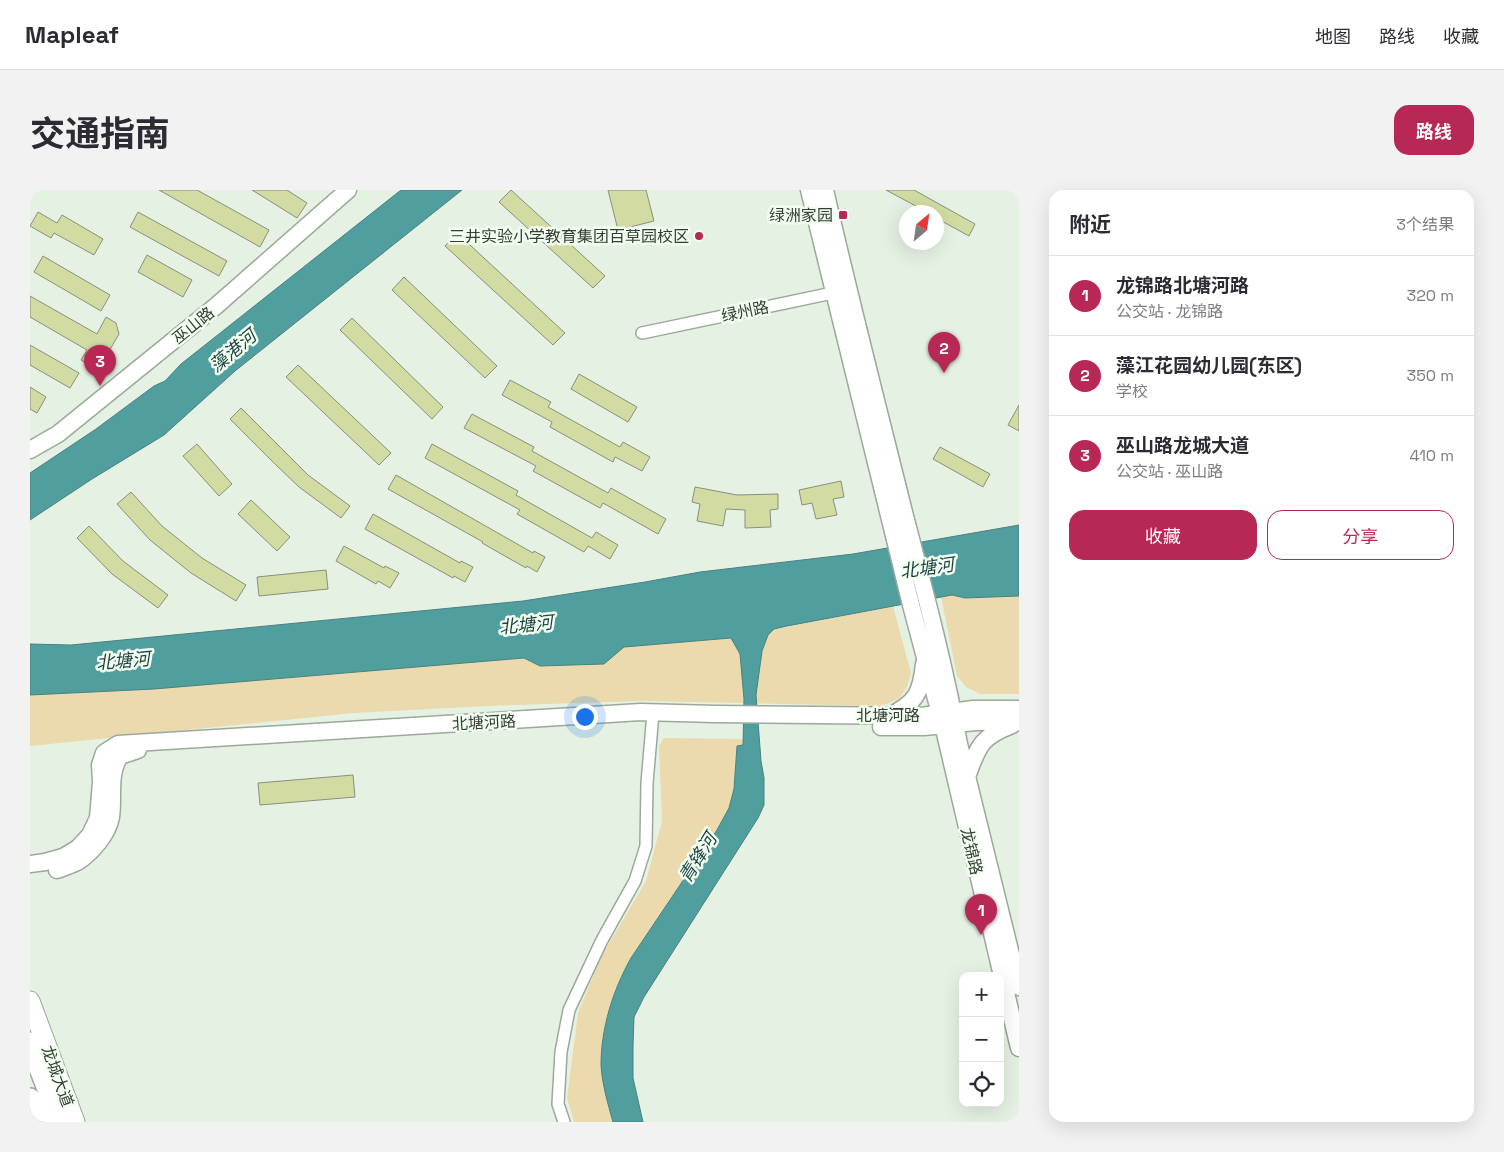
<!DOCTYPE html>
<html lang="zh">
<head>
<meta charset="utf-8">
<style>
	:root { --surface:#fff; --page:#f2f2f3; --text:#2b2b33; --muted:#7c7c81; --line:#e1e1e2; --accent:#b82855 }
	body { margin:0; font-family:"Space Grotesk","Noto Sans SC",sans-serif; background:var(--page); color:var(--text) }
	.controls { position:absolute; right:15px; bottom:15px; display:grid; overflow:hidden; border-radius:10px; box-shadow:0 5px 20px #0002 }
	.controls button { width:45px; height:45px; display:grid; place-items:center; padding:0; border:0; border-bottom:1px solid var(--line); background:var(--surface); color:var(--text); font:25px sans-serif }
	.compass { position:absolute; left:869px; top:15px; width:45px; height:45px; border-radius:50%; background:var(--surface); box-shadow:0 5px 20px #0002; rotate:29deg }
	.you { position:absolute; left:554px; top:526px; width:18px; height:18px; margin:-12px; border:4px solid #fff; border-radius:50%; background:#1a73e8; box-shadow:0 0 0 8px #1a73e833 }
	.badge { display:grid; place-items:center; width:32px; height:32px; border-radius:50%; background:var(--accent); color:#fff; font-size:16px; font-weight:700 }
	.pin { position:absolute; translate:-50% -41px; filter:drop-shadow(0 1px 2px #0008) }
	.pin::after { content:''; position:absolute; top:26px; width:18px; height:15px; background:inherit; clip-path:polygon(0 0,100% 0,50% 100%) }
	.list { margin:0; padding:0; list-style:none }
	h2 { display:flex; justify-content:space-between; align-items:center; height:65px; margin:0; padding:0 20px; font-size:21px }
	h2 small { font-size:16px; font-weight:400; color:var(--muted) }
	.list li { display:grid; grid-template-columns:32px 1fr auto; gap:15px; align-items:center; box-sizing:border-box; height:80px; padding:0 20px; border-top:1px solid var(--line) }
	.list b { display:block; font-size:19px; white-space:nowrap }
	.list p { margin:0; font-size:16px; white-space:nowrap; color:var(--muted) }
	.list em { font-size:16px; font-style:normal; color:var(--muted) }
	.actions { display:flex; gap:10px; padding:15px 20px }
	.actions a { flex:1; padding:11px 0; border:1px solid var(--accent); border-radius:15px; text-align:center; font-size:18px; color:var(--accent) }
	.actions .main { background:var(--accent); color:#fff }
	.icon { flex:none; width:28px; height:28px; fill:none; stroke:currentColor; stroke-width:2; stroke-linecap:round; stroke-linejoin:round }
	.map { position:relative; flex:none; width:989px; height:932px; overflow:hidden; border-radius:15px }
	header { display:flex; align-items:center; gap:30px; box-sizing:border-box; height:70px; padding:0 25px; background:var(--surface); border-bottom:1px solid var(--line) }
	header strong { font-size:24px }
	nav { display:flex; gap:28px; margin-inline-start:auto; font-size:18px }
	.intro { display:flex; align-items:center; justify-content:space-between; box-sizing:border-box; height:120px; padding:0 30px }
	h1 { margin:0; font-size:35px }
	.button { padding:12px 22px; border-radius:15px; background:var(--accent); color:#fff; font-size:18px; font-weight:700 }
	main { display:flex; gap:30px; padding:0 30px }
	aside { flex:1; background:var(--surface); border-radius:15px; box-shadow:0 5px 20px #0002 }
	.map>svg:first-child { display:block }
</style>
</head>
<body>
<header>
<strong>Mapleaf</strong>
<nav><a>地图</a><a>路线</a><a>收藏</a></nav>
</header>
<div class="intro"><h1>交通指南</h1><a class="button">路线</a></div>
<main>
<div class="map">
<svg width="989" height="932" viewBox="0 0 989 932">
	<rect width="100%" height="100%" fill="#e5f2e3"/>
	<path fill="#ebdaad" d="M 922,405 L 935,408 L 989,406 L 989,504 L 950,504 L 936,497 L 927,486 L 911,407 Z
		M 863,416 L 881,483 L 877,497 L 869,509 L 851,516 L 612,511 L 458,516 L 324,523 L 0,556 L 0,505 L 124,499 L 494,468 L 510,476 L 574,474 L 593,457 L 701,448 Z
		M 634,548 L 713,549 L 713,556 L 707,557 L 704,599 L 699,618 L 687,640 L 627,729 L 594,780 L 579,820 L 573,852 L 574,895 L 583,932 L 544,932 L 537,908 L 548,823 L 571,767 L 616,691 L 632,631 L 629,556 Z"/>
	<path fill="#519e9f" stroke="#498180" d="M 371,0 L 432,0 L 205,181 L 134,245 L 62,289 L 0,330 L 0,283 L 66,239 L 124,196 L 135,191 L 151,174 Z
		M 989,335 L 989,406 L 935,408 L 922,405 L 757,436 L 744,439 L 738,445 L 732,461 L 726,505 L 731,571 L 734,588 L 734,615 L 728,628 L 614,807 L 604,827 L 603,856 L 603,888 L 613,932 L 583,932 C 578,914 572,894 571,875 C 571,838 583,800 601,768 L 687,640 L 699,618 L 704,599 L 707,556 L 713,555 L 714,509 L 710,464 L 701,448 L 594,457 L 574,474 L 510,476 L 494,468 L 124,499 L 0,505 L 0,454 L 41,455 L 493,411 L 615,392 L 670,382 L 823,364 Z"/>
	<path fill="#d2dba2" stroke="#8b8e7e" d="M 129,0 L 167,0 L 239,40 L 230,57 Z
		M 222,0 L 257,0 L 277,13 L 267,28 Z
		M 481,0 L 575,86 L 563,98 L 469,12 Z
		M 578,0 L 616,0 L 624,31 L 588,40 Z
		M 856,0 L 884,0 L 945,34 L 939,46 L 906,28 L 906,22 L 897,22 Z
		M 8,22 L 27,33 L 32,25 L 73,49 L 64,65 L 24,43 L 21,48 L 0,36 Z
		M 108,22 L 197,71 L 189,86 L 100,37 Z
		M 427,43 L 535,143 L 523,155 L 415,56 Z
		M 117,65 L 162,90 L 153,107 L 108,82 Z
		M 13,66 L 80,105 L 71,121 L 4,82 Z
		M 374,87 L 467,176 L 455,188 L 362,100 Z
		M 0,106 L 67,144 L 76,127 L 86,133 L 89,144 L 68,180 L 51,170 L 57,160 L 0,127 Z
		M 322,128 L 413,217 L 402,229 L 310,140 Z
		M 0,155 L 49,183 L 40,198 L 0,175 Z
		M 268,175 L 361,263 L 349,275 L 256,187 Z
		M 549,184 L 607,217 L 598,232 L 541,199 Z
		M 480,190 L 521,212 L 518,217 L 590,257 L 593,252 L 620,267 L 612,281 L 585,267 L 583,272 L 520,237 L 522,232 L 472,205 Z
		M 0,197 L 16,207 L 7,223 L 0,219 Z
		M 989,215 L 989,241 L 978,235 Z
		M 211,218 L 278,285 L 320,316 L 311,328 L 269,297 L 245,274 L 200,229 Z
		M 442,224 L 504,257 L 502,261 L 578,303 L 581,298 L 636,329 L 628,344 L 573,313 L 570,318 L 503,281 L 506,276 L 434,238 Z
		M 167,254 L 202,294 L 189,306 L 153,266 Z
		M 402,254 L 488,301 L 486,305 L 562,348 L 566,342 L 588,355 L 580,369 L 558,356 L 554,362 L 487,324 L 490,320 L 395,268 Z
		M 910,257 L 960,284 L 953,297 L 903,269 Z
		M 366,285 L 503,363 L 504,361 L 515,367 L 507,382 L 497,376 L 496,378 L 452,353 L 453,352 L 358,299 Z
		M 811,291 L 814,307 L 803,309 L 807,325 L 786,329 L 782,313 L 772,315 L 769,300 Z
		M 665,297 L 707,305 L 748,304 L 748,319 L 740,320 L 741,337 L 715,338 L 715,320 L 696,319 L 693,336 L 667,331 L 670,314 L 662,312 Z
		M 101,302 L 132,336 L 172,368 L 216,395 L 206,411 L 161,383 L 120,350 L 87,314 Z
		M 221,310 L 260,347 L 247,361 L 208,324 Z
		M 343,324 L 430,373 L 431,371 L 443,377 L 435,392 L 424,386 L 423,388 L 335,339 Z
		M 59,336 L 93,371 L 138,405 L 128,418 L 82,384 L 47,348 Z
		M 314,356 L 354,378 L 355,376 L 369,383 L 360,398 L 348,391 L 346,394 L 306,371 Z
		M 296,380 L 298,399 L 229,406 L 227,387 Z
		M 323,585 L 325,607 L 230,615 L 228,593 Z"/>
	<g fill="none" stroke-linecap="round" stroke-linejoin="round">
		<g stroke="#9ca89a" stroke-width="14">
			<path id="street" d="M 612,143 L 812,101
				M 534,932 L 528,914 L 531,862 L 539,820 L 572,750 L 605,691 L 616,656 L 617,593 L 623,523"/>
		</g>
		<g stroke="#9ca89a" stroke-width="19">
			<path id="secondary" d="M 779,0 L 881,415 L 913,535 L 989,858
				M 795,0 C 820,109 848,218 875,326 C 895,402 915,477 929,554 L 989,797
				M 0,260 L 28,244 L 186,116 L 318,0
				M 859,526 C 886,513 891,503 894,474
				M 851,537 L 894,537 L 946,532 L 989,532
				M 937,587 C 948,557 950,547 982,535
				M 0,674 L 15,672 L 33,667 L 48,658 L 60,645 L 68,628 L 71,592 L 70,575 L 74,563 L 88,554 L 611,522 L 685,524 L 891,526 L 943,519 L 989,519
				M 27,680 C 34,677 42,675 49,671 C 62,662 78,644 81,627 C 84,607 78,584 90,566 L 108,560"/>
		</g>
		<g stroke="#9ca89a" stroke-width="21">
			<path id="primary" d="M 0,811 L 45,932"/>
		</g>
		<g stroke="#9ca89a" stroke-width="24">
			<path id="highway" d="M 0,853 L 31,932
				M 0,909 L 9,932"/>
		</g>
		<use href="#street" stroke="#fff" stroke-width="11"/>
		<use href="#secondary" stroke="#fff" stroke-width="16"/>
		<use href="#primary" stroke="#fff" stroke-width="19"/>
		<use href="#highway" stroke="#fff" stroke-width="21"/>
	</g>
	<g fill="#b82855" stroke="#f2fff0" stroke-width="2">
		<rect x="808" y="20" width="10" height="10" rx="2.5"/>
		<circle cx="669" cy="46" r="5"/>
	</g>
	<g text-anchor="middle" stroke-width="5" stroke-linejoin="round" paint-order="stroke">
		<g font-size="16" fill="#373c36" stroke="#f2fff0" text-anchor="end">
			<text x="803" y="31">绿洲家园</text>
			<text x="659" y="52">三井实验小学教育集团百草园校区</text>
		</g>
		<g font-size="16" fill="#373c36" stroke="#f2fff0">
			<text transform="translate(715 121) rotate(-12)" y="6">绿州路</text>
			<text transform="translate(163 135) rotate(-39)" y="6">巫山路</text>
			<text x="858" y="531">北塘河路</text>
			<text transform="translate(454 532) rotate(-3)" y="6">北塘河路</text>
			<text transform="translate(942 661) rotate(77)" y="6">龙锦路</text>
			<text transform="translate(28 886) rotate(70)" y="6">龙城大道</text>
		</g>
		<g font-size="18" font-style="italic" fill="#1a3f40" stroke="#f2fff0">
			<text transform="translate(203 161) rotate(-40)" y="6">藻港河</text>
			<text transform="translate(897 378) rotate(-8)" y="6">北塘河</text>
			<text transform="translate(496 435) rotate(-6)" y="6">北塘河</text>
			<text transform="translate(93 471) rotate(-5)" y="6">北塘河</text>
			<text transform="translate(668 668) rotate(-58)" y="6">青锋河</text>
		</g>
	</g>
</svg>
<div class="controls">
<button>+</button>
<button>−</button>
<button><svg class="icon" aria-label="locate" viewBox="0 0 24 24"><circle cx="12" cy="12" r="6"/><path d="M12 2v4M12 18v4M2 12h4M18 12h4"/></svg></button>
</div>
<svg class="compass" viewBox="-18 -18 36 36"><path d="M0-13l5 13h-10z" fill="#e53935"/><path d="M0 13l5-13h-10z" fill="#7c7c81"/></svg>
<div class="you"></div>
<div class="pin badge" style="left:951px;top:745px">1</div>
<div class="pin badge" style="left:914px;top:183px">2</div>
<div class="pin badge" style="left:70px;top:196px">3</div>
</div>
<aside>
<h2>附近<small>3个结果</small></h2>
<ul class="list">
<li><span class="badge">1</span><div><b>龙锦路北塘河路</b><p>公交站 · 龙锦路</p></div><em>320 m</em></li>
<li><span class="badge">2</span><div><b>藻江花园幼儿园(东区)</b><p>学校</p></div><em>350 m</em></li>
<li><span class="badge">3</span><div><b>巫山路龙城大道</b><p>公交站 · 巫山路</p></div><em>410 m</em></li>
</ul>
<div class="actions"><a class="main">收藏</a><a>分享</a></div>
</aside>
</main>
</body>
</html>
